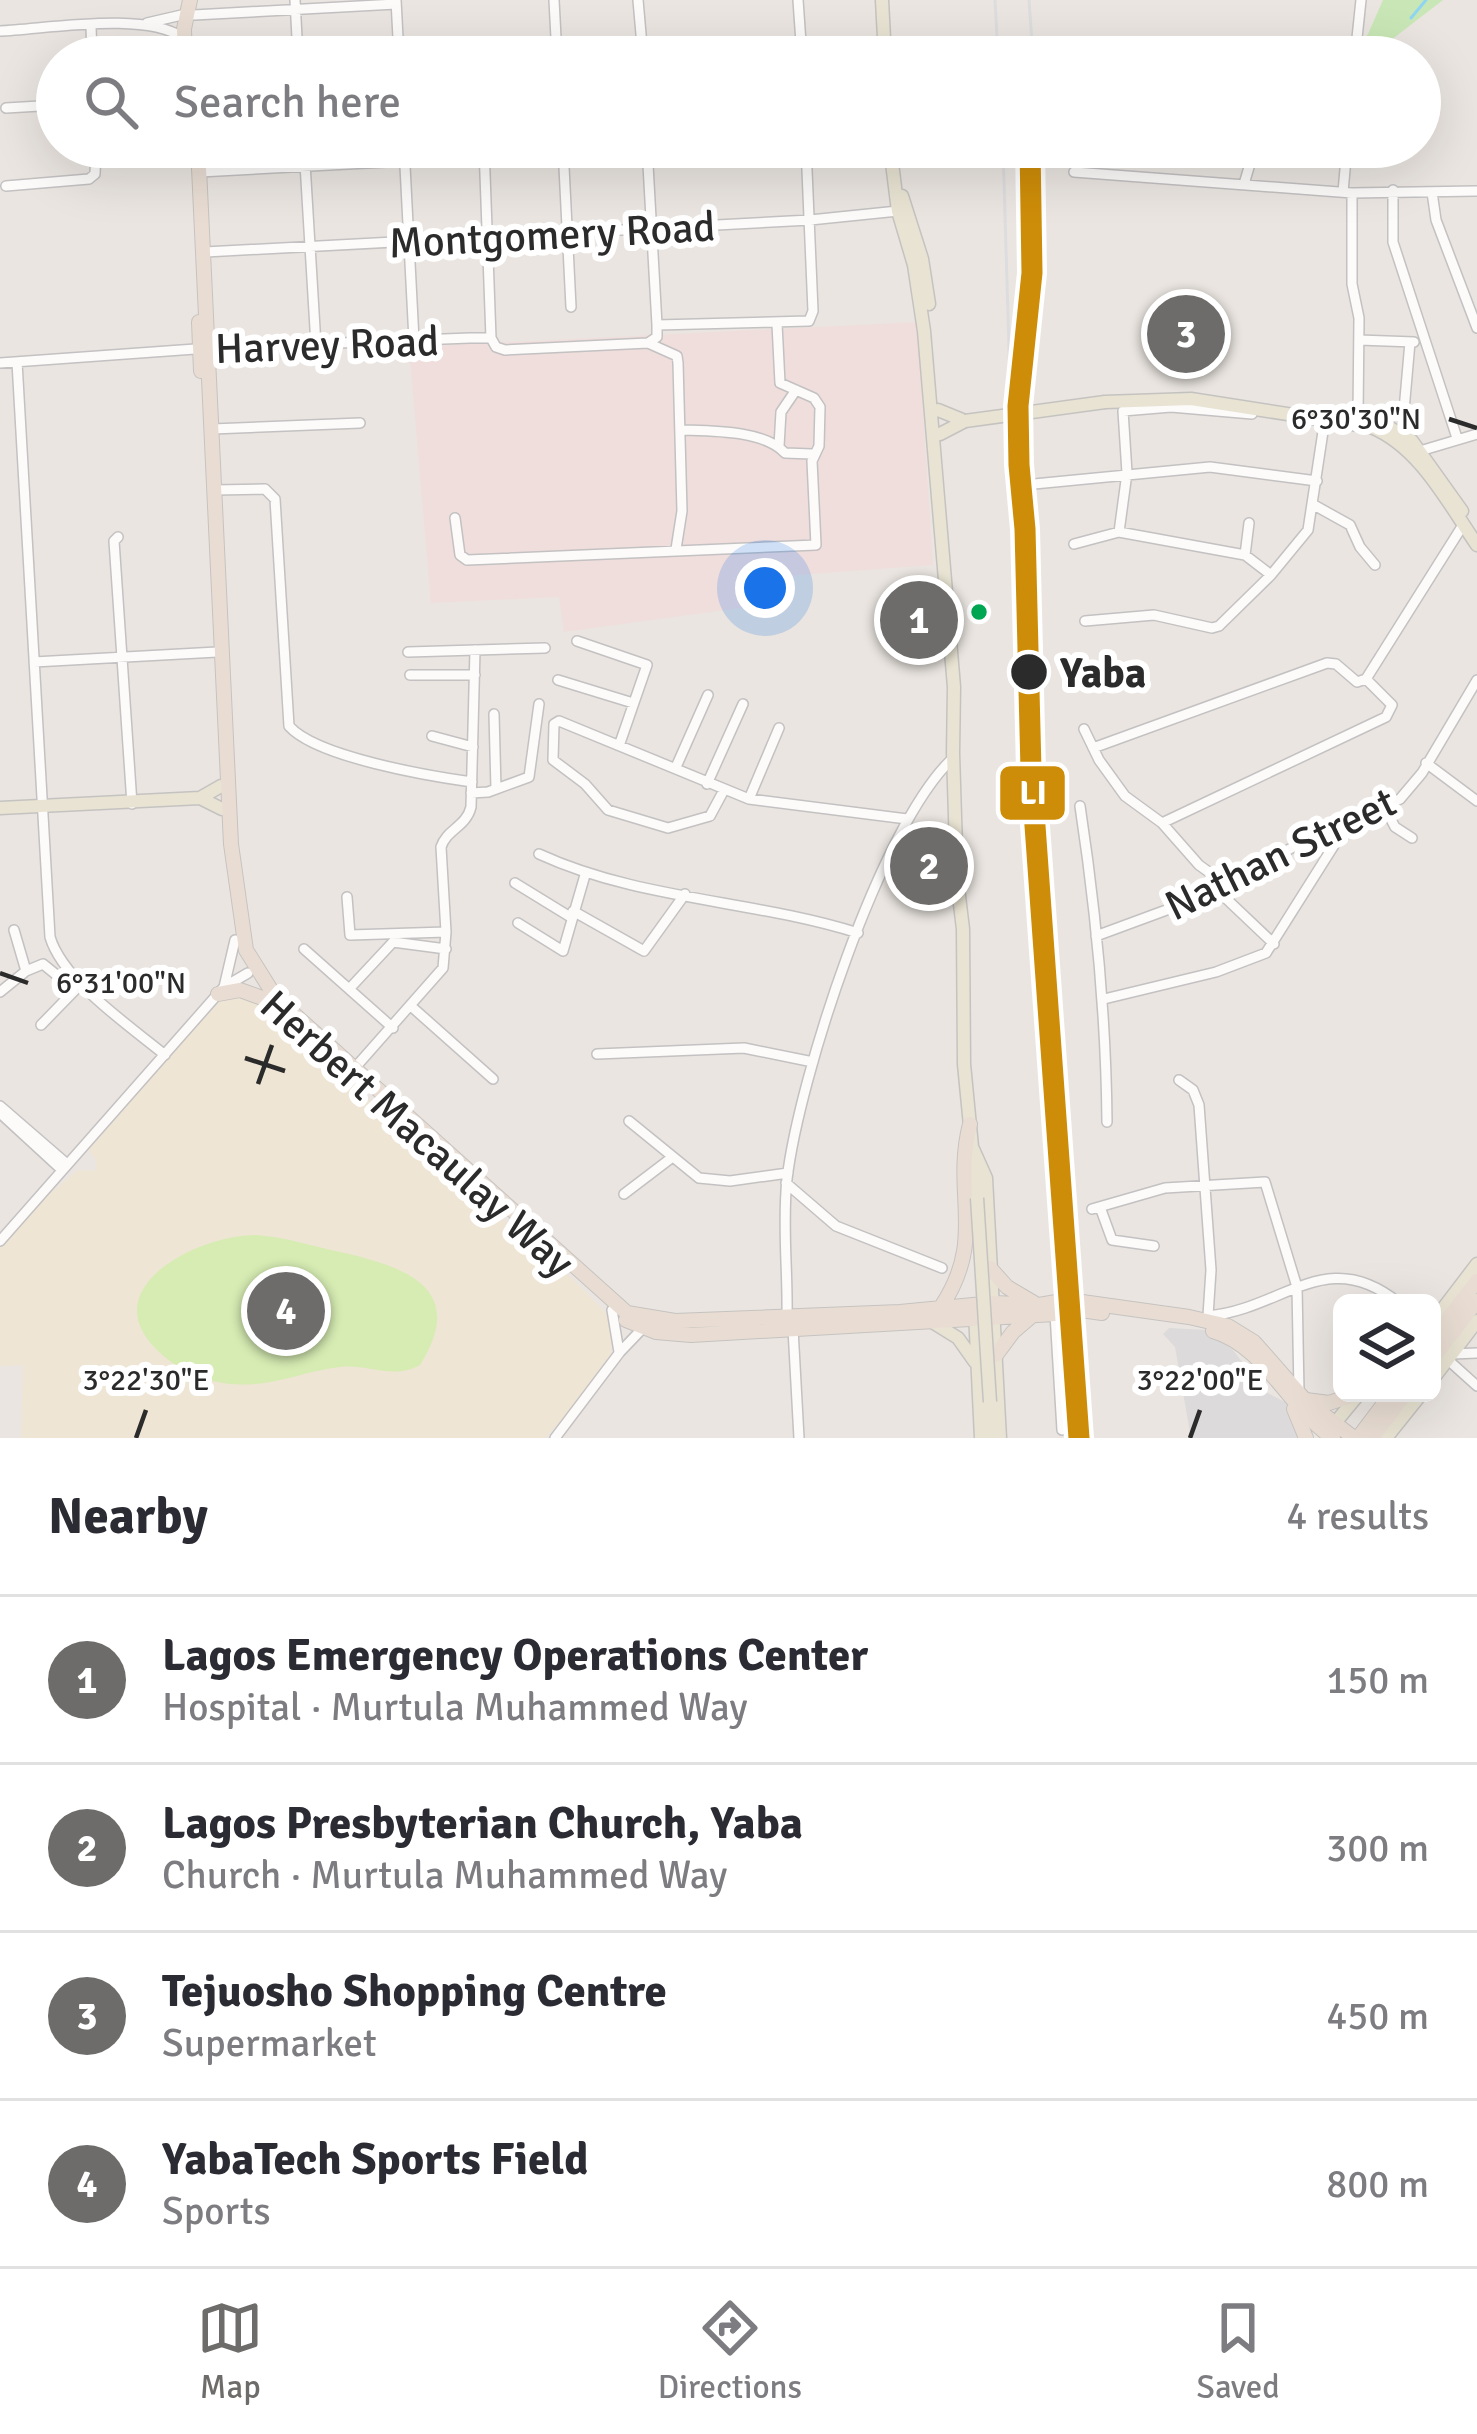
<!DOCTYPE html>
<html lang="en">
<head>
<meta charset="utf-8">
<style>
	:root { --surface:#fff; --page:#f2f2f3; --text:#2b2b33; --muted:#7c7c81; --line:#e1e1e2; --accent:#6e6c6a }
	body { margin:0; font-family:Signika,sans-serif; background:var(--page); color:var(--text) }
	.controls { position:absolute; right:36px; bottom:36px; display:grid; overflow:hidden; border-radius:18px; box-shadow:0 12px 48px #0002 }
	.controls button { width:108px; height:108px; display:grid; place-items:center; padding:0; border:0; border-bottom:3px solid var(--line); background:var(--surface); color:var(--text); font:60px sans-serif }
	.you { position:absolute; left:765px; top:588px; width:42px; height:42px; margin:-30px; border:9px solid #fff; border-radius:50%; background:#1a73e8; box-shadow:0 0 0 18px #1a73e833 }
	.badge { display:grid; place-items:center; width:78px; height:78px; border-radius:50%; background:var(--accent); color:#fff; font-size:39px; font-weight:700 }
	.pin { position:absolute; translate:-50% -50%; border:6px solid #fff; box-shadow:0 3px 12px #0006 }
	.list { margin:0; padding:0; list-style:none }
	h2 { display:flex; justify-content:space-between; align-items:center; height:156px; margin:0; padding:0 48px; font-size:51px }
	h2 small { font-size:39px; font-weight:400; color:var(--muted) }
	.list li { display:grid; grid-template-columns:78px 1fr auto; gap:36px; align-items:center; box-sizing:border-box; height:168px; padding:0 48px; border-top:3px solid var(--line) }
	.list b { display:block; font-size:45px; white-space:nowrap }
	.list p { margin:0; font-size:39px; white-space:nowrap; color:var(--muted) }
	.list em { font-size:39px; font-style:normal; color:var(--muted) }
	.icon { flex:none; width:66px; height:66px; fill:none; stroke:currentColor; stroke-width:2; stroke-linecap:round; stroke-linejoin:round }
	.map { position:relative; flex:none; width:1477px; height:1438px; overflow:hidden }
	.search { position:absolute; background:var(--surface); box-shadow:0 12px 48px #0002; left:36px; right:36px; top:36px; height:132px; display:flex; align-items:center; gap:30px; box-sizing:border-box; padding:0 42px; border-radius:66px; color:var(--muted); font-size:45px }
	.sheet { height:828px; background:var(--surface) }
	nav { display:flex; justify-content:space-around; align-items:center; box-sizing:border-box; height:168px; border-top:3px solid var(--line); background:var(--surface); font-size:33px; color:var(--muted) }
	nav a { display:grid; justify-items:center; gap:6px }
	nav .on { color:var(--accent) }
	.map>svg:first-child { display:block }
</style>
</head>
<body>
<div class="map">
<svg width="1477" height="1438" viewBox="0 0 1477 1438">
	<rect width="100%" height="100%" fill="#eae5e0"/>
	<path fill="#dddadc" d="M 1169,1328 L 1208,1330 L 1233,1350 L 1264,1391 L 1308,1414 L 1302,1438 L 1191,1438 L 1175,1347 L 1163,1334 Z"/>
	<path fill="#eee5d4" d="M 228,993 L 259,1000 L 492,1211 L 547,1253 L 606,1313 L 613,1338 L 609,1362 L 599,1380 L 545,1438 L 21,1438 L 23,1365 L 0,1366 L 0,1244 L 27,1213 L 78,1170 L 95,1171 L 97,1162 L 86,1146 Z"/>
	<path fill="#f0dedc" d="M 917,322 L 933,565 L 785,576 L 784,602 L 564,632 L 559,597 L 431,603 L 409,347 Z
		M 940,586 L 945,650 L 898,653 L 894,590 Z"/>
	<path fill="#c9e7b6" d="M 1383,0 L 1443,0 L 1382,47 L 1357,46 L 1368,34 Z"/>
	<path fill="#d6ecb3" d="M 257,1235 C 282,1237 306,1244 331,1250 C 395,1264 472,1283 420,1365 C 394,1380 368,1364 340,1367 C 297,1372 269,1390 223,1383 C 199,1379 175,1368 158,1351 C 91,1287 201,1234 257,1235 Z"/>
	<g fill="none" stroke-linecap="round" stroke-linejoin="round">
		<path stroke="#8ed5f2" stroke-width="3" d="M 1411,18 L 1426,0"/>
		<g stroke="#c3c1c2" stroke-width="12">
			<path id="minor" d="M 295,0 L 298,57
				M 396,0 L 399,57
				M 554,0 L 557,57
				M 638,0 L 643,57
				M 798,0 L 802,57
				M 194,15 L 396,4
				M 147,23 L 186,14
				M 91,26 L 92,57
				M 0,31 C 47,29 146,11 183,38
				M 1355,57 L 1361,0
				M 6,108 L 57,105
				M 304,147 L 316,345
				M 404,147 L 414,340
				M 484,147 L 491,338
				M 563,147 L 571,307
				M 647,147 L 657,325 L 657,337 L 648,343
				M 200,172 L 405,161
				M 1074,172 L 1352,193 L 1477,191
				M 1244,184 L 1255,147
				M 6,186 L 89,179 L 95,174 L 96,147
				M 1393,190 L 1393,242 L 1457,438
				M 1343,192 L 1347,147
				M 1432,192 L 1436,220 L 1477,328
				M 1352,193 L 1352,284 L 1359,318 L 1358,415
				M 205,252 L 810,220 L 898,211
				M 657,325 L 809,321 L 813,311 L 806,147
				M 1359,340 L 1414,342
				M 648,343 L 677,356 L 678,363 L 682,511 L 676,549
				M 17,362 L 50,937 C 63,981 130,1026 165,1055
				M 0,363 L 209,348 L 470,338 L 491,338 L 496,347 L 505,350 L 648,343
				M 212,429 L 360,423
				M 682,430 C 711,431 764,430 785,453 L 812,454
				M 1402,433 L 1410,342
				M 779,446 L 781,412 L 796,390
				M 1420,451 L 1477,434
				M 1034,484 L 1210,467 L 1317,481
				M 215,490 L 265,489 L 275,499 L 289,726 C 316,757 429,776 472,782
				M 1314,505 L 1350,525 L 1360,547 L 1375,565
				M 455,518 L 460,555 L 467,560 L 816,545 L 812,461 L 819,446 L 820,407 L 814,398 L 780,383 L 777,324
				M 1119,532 L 1127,473 L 1123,411 L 1171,407 L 1252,414
				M 1119,532 L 1245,555 L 1271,575
				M 118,537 L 114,541 L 132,804
				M 1074,544 L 1119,532
				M 1245,555 L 1249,523
				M 1085,621 L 1154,615 L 1212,628 L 1219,626 L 1271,575 L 1308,530 L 1326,412
				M 577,641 L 647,665 L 620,743
				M 408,652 L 545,648
				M 34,662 L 217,652
				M 410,675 L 475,675
				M 1366,679 L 1463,525
				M 558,680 L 633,703
				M 494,714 L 496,789
				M 1084,729 L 1099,760 L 1125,796 L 1162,823 L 1199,865 L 1224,883
				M 432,736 L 473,747
				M 1093,748 L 1327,663 L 1336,664 L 1357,682 L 1366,679
				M 1426,763 L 1477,801
				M 676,767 L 708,695
				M 707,784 L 743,704
				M 724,790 L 710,816 L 668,828 L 608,810 L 585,784 L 553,760 L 554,724 L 559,721 L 749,799 L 907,819
				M 471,793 L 488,792 L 529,777 L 539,704
				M 749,799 L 779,728
				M 1080,806 C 1096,911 1106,1016 1107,1122
				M 1385,808 L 1395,827 L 1412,838
				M 1162,823 L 1386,717 L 1392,705 L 1366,679
				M 539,854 C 639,900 753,900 858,933
				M 515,883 L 572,918
				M 1216,889 L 1274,944
				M 347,897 L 350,935 L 446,932
				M 573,911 L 644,951 L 685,894
				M 518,923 L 563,951 L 585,875
				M 1096,936 L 1199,898 L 1310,838 L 1400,799 L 1422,773 L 1477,680
				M 304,949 L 393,1028
				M 26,971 L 43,964 L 75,990
				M 224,987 L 235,940
				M 351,987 L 393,942 L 446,949
				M 0,992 L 26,971 L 14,930
				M 1104,999 L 1216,972 L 1266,953 L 1348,823
				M 412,1007 L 493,1079
				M 41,1025 L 78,987
				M 597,1054 L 744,1048 L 813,1062
				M 353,1070 L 443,968 L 446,932 L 441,847 C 447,829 466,827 471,807 L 475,650
				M 1179,1080 L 1193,1090 L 1199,1105 L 1211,1270 L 1208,1316 L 1202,1320
				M 0,1106 L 67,1164
				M 0,1113 L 62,1170
				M 629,1121 L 699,1178 L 730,1181 L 788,1173
				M 786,1183 L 836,1226 L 942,1268
				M 624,1194 L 670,1159
				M 1100,1207 L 1112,1240 L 1154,1246
				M 1092,1209 L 1165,1188 L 1265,1182 L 1297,1287 L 1299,1392
				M 0,1241 L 224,987 L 248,973
				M 612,1310 L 619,1352
				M 1055,1314 L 1062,1430
				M 787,1316 C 788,1271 782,1224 787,1179 C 799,1078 880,827 952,759
				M 1208,1316 C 1284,1309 1326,1244 1399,1303
				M 793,1329 L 799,1438
				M 1452,1354 L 1477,1353
				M 1447,1359 L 1477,1386
				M 555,1438 L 620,1352 L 643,1328"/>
		</g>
		<g stroke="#c5c3c1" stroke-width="15">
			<path id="major" d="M 882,0 L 885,57
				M 890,147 L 898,211 L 914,265 L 924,331 L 954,687 L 953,753 L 957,880 L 963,929 L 964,1064 L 977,1198
				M 902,196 L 922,259 L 929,304
				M 1105,402 L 1191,399 L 1371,427 C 1420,447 1448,503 1477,545
				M 938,410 L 965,421
				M 1380,422 L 1412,441 L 1462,511
				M 940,434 L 965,421
				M 200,798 L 222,809
				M 0,808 L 200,798 L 221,786
				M 973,1149 L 986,1178 L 1000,1438
				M 975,1313 L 981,1438
				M 929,1320 L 958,1338 L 975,1362
				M 1432,1323 L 1477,1264
				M 1432,1380 L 1477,1321
				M 990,1409 L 991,1438
				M 1330,1429 L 1359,1394
				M 1386,1438 L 1422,1393"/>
		</g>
		<g stroke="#c5c3c1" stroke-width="16">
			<path id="highway" d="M 185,57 L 184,29 L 190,0
				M 198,147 L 231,844 L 246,950 L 276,998 L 627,1313 L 675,1321 L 900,1312 L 994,1303 L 1039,1305 L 1068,1300 L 1189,1317 L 1228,1326 L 1254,1342 L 1305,1400 L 1354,1438
				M 199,322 L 201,371
				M 218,994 L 240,990 L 265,999
				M 990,1268 L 1007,1287 L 1034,1303
				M 941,1307 C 987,1238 952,1195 970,1124
				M 626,1320 L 656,1332 L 691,1335 L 1055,1314 L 1068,1308 L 1102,1313
				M 1213,1331 C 1265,1346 1289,1409 1333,1438
				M 1432,1339 L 1477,1281
				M 996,1355 L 1013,1332 L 1033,1315
				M 1432,1359 L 1477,1301
				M 1306,1400 L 1329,1403 L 1359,1393
				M 1294,1409 L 1306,1438
				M 1358,1438 L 1392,1393
				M 1372,1438 L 1406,1393"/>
		</g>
		<use href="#minor" stroke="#fcfbfa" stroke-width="9"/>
		<use href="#major" stroke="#e8e3d2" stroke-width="12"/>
		<use href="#highway" stroke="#e9ddd3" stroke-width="14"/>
		<path stroke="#dddddf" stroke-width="3" d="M 995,0 L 998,57
			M 1029,0 L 1033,57
			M 1003,147 L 1012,450
			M 1038,147 L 1040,267 L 1027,407 L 1039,771 L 1086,1438"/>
		<g stroke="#c5c3c1" stroke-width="15" stroke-linecap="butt">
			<path id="major-bridge" d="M 965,421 L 1105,402
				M 977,1198 L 990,1402"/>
		</g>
		<use href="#major-bridge" stroke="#e8e3d2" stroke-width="12"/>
		<g stroke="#fff" stroke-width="30">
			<path id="rail-1" d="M 1030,147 L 1032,273 L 1018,406 L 1019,465 L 1025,529 L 1031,770 L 1079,1438"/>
		</g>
		<use href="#rail-1" stroke="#ce8d09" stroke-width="21"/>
	</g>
	<path fill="none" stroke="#2b2b2b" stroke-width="4.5" d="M 1449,419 L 1477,428M 0,973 L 28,983M 245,1058 L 285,1071M 258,1084 L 272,1045M 136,1438 L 146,1410M 1190,1438 L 1200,1410"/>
	<circle fill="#00a651" stroke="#fff" stroke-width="4.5" cx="979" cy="612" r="10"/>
	<circle fill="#2b2b2b" stroke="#fff" stroke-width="4.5" cx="1029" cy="672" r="20"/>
	<g text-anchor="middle" stroke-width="12" stroke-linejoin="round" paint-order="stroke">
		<g font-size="42" fill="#2b2b2b" stroke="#fff">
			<text transform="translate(552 234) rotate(-3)" y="15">Montgomery Road</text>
			<text transform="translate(327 344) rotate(-2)" y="15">Harvey Road</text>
			<text transform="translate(1280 853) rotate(-26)" y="15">Nathan Street</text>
			<text transform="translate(418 1133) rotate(42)" y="15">Herbert Macaulay Way</text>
		</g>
		<g font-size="42" font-weight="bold" fill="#2b2b2b" stroke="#fff" text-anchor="start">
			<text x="1060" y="687">Yaba</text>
		</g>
	</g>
	<g font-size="30" text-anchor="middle" fill="#2b2b2b" stroke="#fff" stroke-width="12" stroke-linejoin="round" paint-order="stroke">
		<text x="1356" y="429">6°30'30"N</text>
		<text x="121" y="993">6°31'00"N</text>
		<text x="146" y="1390">3°22'30"E</text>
		<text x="1200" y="1390">3°22'00"E</text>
	</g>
	<rect stroke="#fff" stroke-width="4.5" x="998" y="764" width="69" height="58" rx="12" fill="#ce8d09"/>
	<g font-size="33" text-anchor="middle" font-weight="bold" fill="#fff">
		<text x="1033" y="804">LI</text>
	</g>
</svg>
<div class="controls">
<button><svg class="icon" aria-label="layers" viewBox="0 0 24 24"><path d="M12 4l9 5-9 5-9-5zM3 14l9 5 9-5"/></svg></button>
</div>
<div class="you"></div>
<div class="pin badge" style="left:919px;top:620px">1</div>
<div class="pin badge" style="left:929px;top:866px">2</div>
<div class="pin badge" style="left:1186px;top:334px">3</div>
<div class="pin badge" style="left:286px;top:1311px">4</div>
<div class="search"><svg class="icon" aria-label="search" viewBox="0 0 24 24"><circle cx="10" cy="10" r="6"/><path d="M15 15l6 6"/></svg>Search here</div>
</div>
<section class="sheet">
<h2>Nearby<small>4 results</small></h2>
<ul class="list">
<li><span class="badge">1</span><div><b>Lagos Emergency Operations Center</b><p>Hospital · Murtula Muhammed Way</p></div><em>150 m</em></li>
<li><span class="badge">2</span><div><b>Lagos Presbyterian Church, Yaba</b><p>Church · Murtula Muhammed Way</p></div><em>300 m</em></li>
<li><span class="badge">3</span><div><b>Tejuosho Shopping Centre</b><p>Supermarket</p></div><em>450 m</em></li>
<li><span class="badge">4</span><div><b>YabaTech Sports Field</b><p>Sports</p></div><em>800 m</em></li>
</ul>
</section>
<nav>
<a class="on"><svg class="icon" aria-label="map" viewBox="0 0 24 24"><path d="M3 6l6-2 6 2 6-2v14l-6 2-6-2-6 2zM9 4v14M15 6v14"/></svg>Map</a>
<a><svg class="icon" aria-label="directions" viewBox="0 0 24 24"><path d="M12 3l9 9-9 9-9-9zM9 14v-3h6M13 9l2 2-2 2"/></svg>Directions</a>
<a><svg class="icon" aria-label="saved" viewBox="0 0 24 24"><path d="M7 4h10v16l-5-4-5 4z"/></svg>Saved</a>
</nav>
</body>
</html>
